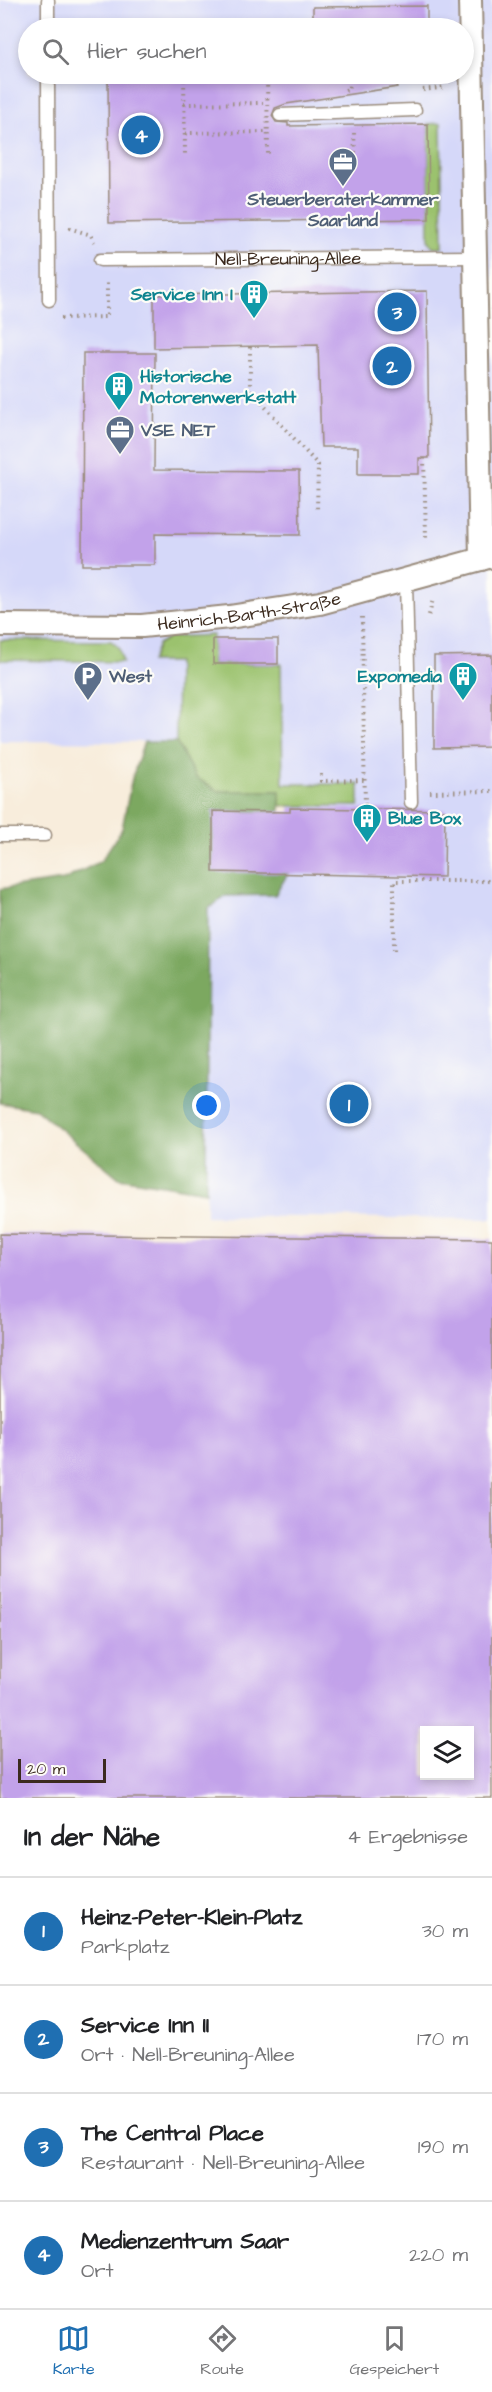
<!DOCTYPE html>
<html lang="de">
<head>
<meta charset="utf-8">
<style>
	:root { --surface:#fff; --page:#f6f6f6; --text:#202124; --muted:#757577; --line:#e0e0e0; --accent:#1f6fb2 }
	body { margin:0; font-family:"Architects Daughter",sans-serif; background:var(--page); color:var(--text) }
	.controls { position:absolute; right:18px; bottom:18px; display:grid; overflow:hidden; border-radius:0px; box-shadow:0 3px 9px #0003 }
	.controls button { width:54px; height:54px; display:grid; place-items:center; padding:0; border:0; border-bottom:2px solid var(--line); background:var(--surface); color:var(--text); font:30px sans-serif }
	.scale { position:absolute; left:18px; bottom:15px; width:88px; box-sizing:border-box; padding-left:6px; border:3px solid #3b2a1e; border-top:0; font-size:16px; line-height:21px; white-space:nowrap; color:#3b2a1e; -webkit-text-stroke:4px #fdfcf7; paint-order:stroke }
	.you { position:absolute; left:207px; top:1106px; width:21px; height:21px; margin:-15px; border:4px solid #fff; border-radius:50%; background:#1a73e8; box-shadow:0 0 0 9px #1a73e833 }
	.badge { display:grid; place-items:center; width:39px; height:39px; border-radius:50%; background:var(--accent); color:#fff; font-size:20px; font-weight:700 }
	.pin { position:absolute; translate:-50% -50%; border:3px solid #fff; box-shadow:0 2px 6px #0006 }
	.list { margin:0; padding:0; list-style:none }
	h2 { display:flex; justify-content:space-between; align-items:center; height:78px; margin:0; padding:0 24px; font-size:26px }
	h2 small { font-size:20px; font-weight:400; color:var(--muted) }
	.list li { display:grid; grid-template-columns:39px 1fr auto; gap:18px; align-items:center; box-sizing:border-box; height:108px; padding:0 24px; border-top:2px solid var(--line) }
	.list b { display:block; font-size:22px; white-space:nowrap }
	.list p { margin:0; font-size:20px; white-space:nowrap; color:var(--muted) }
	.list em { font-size:20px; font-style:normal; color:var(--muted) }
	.icon { flex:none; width:33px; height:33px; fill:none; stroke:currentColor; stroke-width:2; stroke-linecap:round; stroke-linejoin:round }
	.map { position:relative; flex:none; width:492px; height:1798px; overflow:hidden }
	.search { position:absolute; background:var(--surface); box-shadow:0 3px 9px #0003; left:18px; right:18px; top:18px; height:66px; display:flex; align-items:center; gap:15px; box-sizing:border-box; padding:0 21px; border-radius:33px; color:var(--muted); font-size:22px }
	.sheet { height:510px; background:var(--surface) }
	nav { display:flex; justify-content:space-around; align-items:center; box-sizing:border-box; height:84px; border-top:2px solid var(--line); background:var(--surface); font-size:16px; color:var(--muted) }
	nav a { display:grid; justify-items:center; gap:3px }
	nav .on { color:var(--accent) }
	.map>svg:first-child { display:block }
</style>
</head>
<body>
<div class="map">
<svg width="492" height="1798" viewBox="0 0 492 1798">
	<rect width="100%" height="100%" fill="#fdfcf7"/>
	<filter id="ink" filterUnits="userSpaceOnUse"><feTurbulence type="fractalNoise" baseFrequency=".0167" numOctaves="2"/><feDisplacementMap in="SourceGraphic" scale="12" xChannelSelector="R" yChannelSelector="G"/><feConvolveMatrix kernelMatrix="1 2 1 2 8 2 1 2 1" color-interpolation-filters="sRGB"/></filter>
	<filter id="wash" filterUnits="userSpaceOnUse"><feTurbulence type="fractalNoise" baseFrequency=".008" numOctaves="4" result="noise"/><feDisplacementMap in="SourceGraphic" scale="24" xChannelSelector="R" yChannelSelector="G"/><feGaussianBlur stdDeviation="1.35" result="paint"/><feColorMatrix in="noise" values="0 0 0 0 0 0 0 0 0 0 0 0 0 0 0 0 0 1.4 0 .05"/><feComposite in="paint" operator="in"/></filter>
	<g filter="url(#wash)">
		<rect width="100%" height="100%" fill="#f8eddc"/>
		<path fill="#d5d8f9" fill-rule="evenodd" d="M 0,0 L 492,0 L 492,1219 L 206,1216 L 208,909 L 226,896 L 289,875 L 290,806 L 280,806 L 280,791 L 176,742 L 0,741 ZM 28,28 L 464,28 L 464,74 L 28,74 Z"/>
		<path fill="#9bc26e" stroke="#6b7646" stroke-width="1.5" d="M 441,123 L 443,247 L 433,247 L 429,241 L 428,124 Z
			M 213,635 L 213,664 L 281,664 L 283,784 L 359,784 L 359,806 L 280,806 L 279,791 L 218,791 L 196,778 L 176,742 L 177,662 L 151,662 L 158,644 L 170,637 Z
			M 0,640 L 111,641 L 118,647 L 123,662 L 0,660 Z"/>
		<path fill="#7ca861" stroke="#5c6940" stroke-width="1.5" d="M 144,742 L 176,742 L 196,778 L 218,791 L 280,791 L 280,812 L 214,811 L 289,872 L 275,895 L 226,896 L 208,909 L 206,1192 L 119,1178 L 36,1109 L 0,1103 L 0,889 L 64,880 L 101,861 L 122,829 L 132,778 Z"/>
		<g id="blocks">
			<path fill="#c2a2ea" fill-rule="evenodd" d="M 427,6 L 427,28 L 313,28 L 313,7 Z
				M 108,74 L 396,74 L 397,87 L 286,104 L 275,108 L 272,116 L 276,122 L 288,123 L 288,126 L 428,124 L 429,219 L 109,223 Z
				M 427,291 L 429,458 L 419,458 L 419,474 L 358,474 L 358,447 L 321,447 L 318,345 L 154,348 L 154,295 Z
				M 83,353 L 155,353 L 154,470 L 299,471 L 300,535 L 155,534 L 155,565 L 82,565 Z
				M 213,639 L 278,639 L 278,664 L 213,664 Z
				M 492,655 L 492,747 L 434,748 L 434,656 Z
				M 290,808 L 445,810 L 444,877 L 213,872 L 213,811 L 290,812 Z
				M 0,1234 L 492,1239 L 492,1798 L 0,1798 ZM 424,1731 L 470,1731 L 470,1776 L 424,1776 Z"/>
		</g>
	</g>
	<g filter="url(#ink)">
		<use href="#blocks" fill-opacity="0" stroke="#9a8c7d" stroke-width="1.5"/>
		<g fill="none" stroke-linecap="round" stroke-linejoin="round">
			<g stroke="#9a8c7d" stroke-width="15">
				<g id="lane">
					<path d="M 48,0 L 48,28"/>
					<path d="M 48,74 L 49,300"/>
					<path d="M 280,115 L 415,110"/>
					<path id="s1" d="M 100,260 L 474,257"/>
					<path d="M 406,580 L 411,802"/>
					<path d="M 0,835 L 45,835"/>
				</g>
			</g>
			<g stroke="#9a8c7d" stroke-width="26">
				<g id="street">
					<path d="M 470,0 L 481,559"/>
					<path id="s2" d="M 0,625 L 142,626 L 229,617 L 320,603 L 492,556"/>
				</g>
			</g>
			<path stroke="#9a8c7d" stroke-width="4" stroke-dasharray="1.5 4.5" stroke-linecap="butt" d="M 345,90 L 349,89 L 351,74
				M 423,90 L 446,87
				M 184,104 L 263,103
				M 185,133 L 268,132
				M 354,133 L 355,153
				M 69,228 L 91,235 L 94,242
				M 61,318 L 107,317 L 107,281
				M 250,347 L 250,390 L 318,465 L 317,512
				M 424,458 L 426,538
				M 429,615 L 433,599
				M 362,617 L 365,809
				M 321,774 L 321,781 L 364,780
				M 430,792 L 492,791
				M 394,950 L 394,881 L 492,881"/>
			<use href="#lane" stroke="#fff" stroke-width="12"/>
			<use href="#street" stroke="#fff" stroke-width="22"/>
			<path stroke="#9a8c7d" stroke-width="4" stroke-dasharray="1.5 4.5" stroke-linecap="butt" d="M 184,74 L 185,155
				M 267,74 L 268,154"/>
		</g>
	</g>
	<defs>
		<g id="office-pin" transform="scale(1.5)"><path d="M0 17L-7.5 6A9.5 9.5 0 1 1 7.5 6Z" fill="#5c6f8a" stroke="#fdfcf7"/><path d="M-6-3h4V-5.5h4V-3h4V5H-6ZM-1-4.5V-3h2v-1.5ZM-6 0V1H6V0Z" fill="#fff"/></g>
		<g id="building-pin" transform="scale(1.5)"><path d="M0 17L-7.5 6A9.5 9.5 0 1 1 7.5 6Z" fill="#0f9aa8" stroke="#fdfcf7"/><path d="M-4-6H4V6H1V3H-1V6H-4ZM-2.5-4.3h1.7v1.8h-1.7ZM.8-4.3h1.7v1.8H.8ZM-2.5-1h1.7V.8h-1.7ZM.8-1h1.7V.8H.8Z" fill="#fff"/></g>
		<g id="parking-pin" transform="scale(1.5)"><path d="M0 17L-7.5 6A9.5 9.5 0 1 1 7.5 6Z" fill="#5c6f8a" stroke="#fdfcf7"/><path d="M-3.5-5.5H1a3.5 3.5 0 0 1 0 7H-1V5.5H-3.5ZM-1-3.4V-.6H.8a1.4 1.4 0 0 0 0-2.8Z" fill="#fff"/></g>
	</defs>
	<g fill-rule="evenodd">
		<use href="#office-pin" x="343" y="162"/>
		<use href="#building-pin" x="254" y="294"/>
		<use href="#building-pin" x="119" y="386"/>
		<use href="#office-pin" x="120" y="430"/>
		<use href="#parking-pin" x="88" y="676"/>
		<use href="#building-pin" x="463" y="676"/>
		<use href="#building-pin" x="367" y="818"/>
	</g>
	<g text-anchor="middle" stroke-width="4.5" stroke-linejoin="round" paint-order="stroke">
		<g font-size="18" font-weight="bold" fill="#4e5e75" stroke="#fdfcf7" text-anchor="start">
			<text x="343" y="205" text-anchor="middle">Steuerberaterkammer<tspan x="343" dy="21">Saarland</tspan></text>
			<text x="141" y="436">VSE NET</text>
			<text x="109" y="682">West</text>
		</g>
		<g font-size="18" fill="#3b2a1e" stroke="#fdfcf7">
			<text dy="6" stroke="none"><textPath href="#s1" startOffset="188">Nell-Breuning-Allee</textPath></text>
			<text dy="6" stroke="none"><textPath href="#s2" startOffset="250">Heinrich-Barth-Straße</textPath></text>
		</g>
		<g font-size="18" font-weight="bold" fill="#0d838f" stroke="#fdfcf7" text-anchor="end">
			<text x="233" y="300">Service Inn I</text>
			<text x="140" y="382" text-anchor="start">Historische<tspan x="140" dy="21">Motorenwerkstatt</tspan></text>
			<text x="442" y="682">Expomedia</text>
			<text x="388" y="824" text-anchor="start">Blue Box</text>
		</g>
	</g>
</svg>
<div class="controls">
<button><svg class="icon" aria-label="layers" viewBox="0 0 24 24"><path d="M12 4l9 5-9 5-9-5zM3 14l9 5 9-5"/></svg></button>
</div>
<div class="scale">20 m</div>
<div class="you"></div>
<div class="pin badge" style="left:349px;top:1104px">1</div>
<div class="pin badge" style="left:392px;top:366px">2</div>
<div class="pin badge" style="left:397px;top:312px">3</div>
<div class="pin badge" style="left:141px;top:135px">4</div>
<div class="search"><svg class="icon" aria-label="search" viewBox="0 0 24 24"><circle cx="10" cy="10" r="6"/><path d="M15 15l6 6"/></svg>Hier suchen</div>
</div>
<section class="sheet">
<h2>In der Nähe<small>4 Ergebnisse</small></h2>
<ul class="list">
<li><span class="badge">1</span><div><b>Heinz-Peter-Klein-Platz</b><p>Parkplatz</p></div><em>30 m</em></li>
<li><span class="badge">2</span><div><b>Service Inn II</b><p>Ort · Nell-Breuning-Allee</p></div><em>170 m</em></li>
<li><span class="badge">3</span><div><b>The Central Place</b><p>Restaurant · Nell-Breuning-Allee</p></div><em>190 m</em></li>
<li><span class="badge">4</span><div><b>Medienzentrum Saar</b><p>Ort</p></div><em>220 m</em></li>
</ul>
</section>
<nav>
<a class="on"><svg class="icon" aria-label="map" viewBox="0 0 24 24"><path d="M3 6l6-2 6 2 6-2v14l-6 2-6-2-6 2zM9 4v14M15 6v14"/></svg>Karte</a>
<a><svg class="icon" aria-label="directions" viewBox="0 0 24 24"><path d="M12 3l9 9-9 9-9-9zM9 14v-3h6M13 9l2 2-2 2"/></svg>Route</a>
<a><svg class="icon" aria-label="saved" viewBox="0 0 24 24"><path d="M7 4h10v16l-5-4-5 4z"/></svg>Gespeichert</a>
</nav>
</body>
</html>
